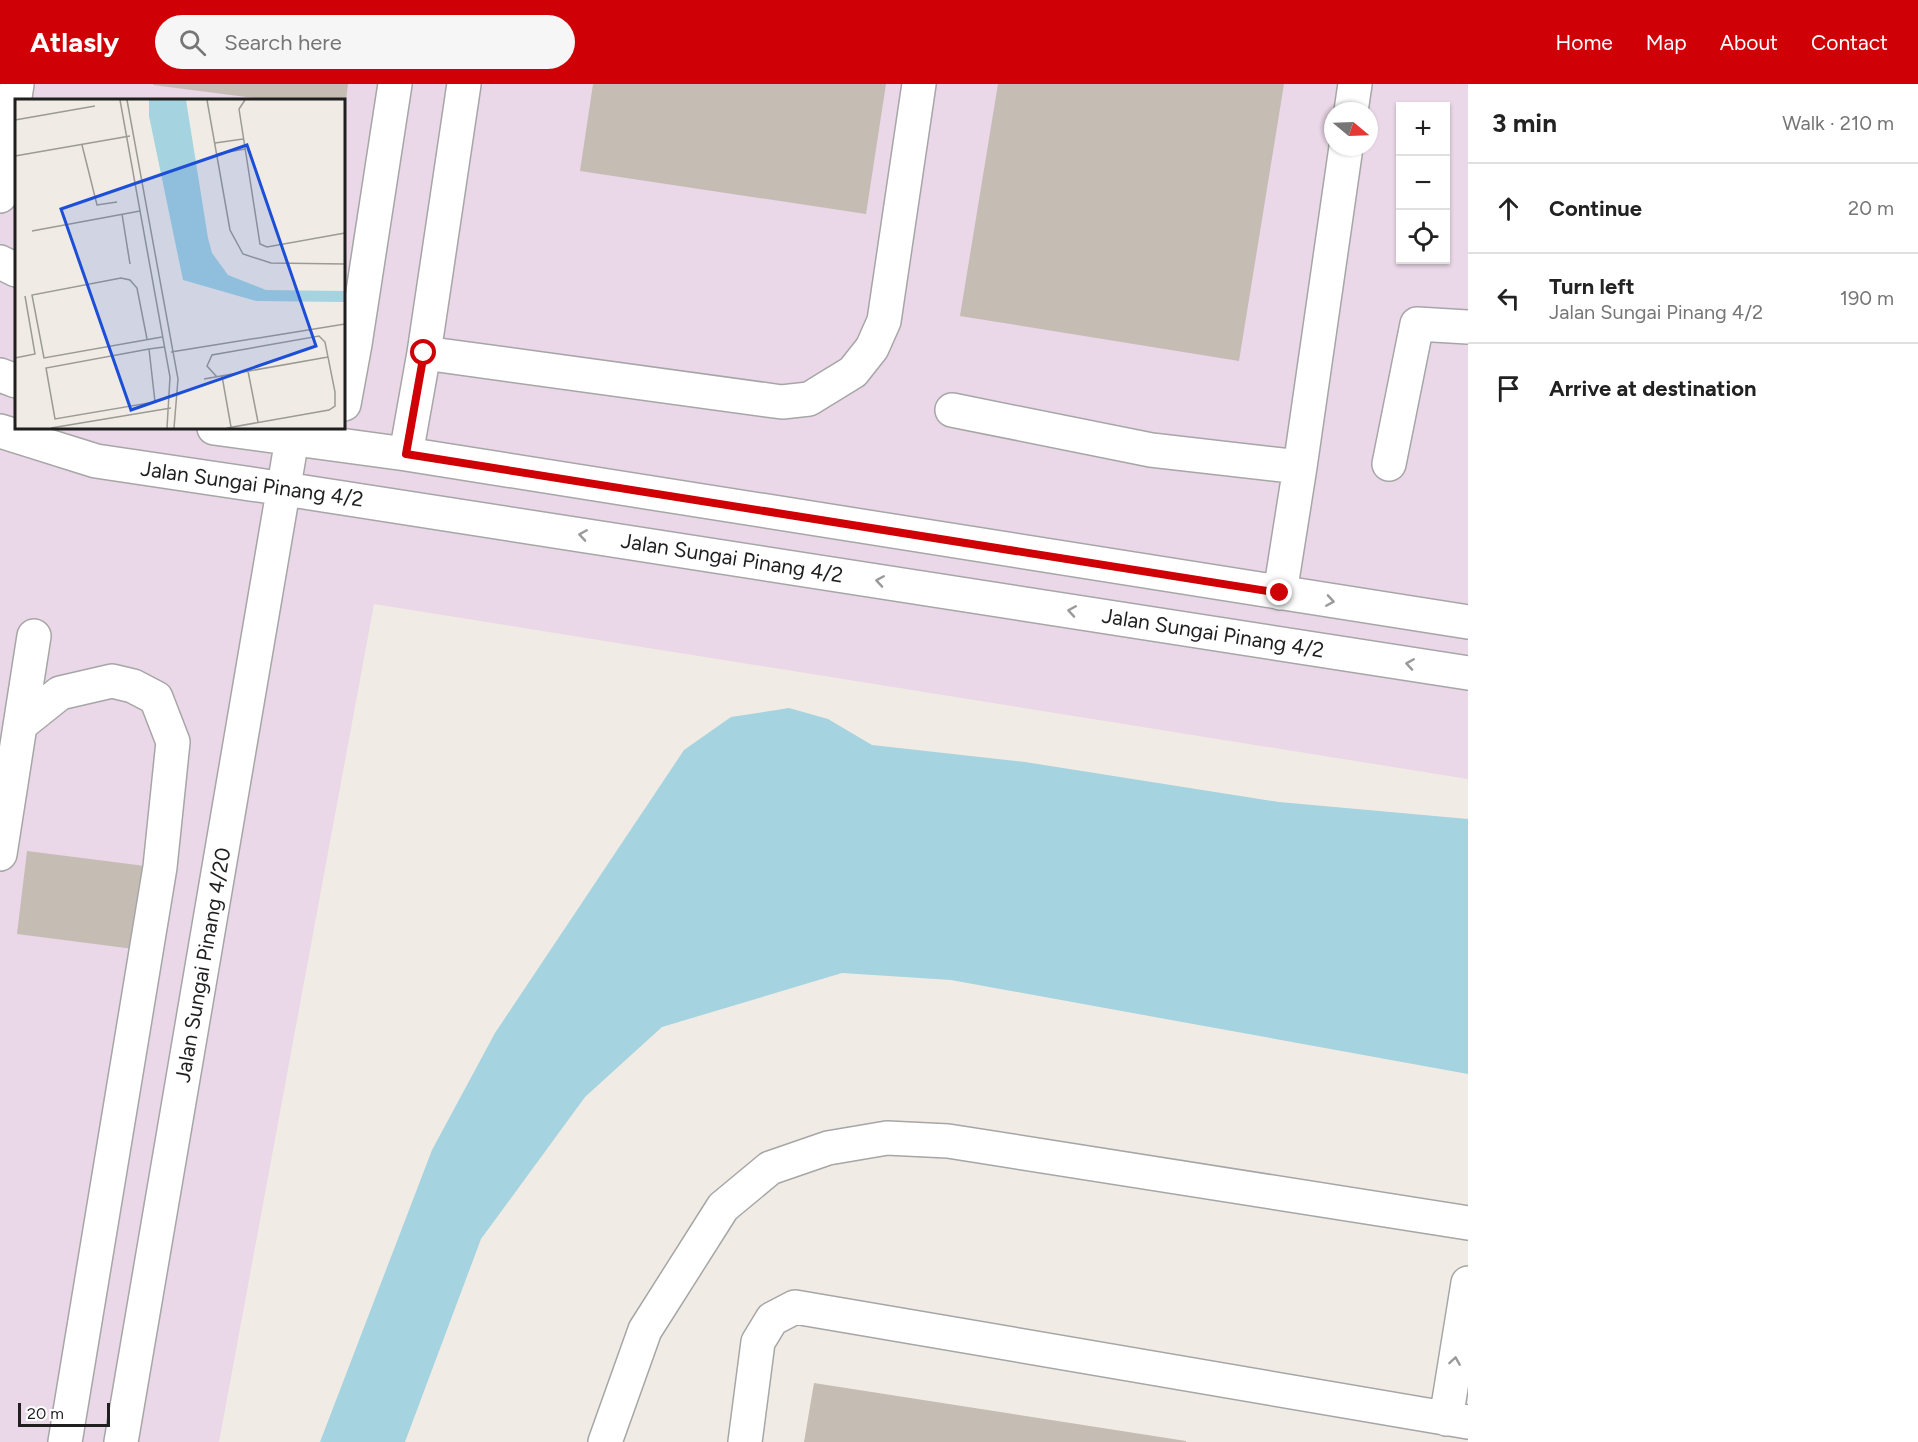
<!DOCTYPE html>
<html lang="en">
<head>
<meta charset="utf-8">
<style>
	:root { --surface:#fff; --page:#f6f6f6; --text:#222; --muted:#767676; --line:#e0e0e0; --accent:#cf0006 }
	body { margin:0; font-family:Figtree,sans-serif; background:var(--page); color:var(--text) }
	.controls { position:absolute; right:18px; top:18px; display:grid; overflow:hidden; border-radius:0px; box-shadow:0 2px 4px #0004 }
	.controls button { width:54px; height:54px; display:grid; place-items:center; padding:0; border:0; border-bottom:2px solid var(--line); background:var(--surface); color:var(--text); font:30px sans-serif }
	.compass { position:absolute; left:1324px; top:18px; width:54px; height:54px; border-radius:50%; background:var(--surface); box-shadow:0 2px 4px #0004; rotate:109deg }
	.scale { position:absolute; left:18px; bottom:15px; width:92px; box-sizing:border-box; padding-left:6px; border:3px solid #1f1f1f; border-top:0; font-size:16px; line-height:21px; white-space:nowrap; color:#1f1f1f; -webkit-text-stroke:4px #fff; paint-order:stroke }
	.stop { position:absolute; width:18px; height:18px; margin:-14px; border:4px solid #cf0006; border-radius:50%; background:#fff }
	.stop.end { background:#cf0006; border-color:#fff; box-shadow:0 2px 6px #0008 }
	.list { margin:0; padding:0; list-style:none }
	h2 { display:flex; justify-content:space-between; align-items:center; height:78px; margin:0; padding:0 24px; font-size:26px }
	h2 small { font-size:20px; font-weight:400; color:var(--muted) }
	.list li { display:grid; grid-template-columns:39px 1fr auto; gap:18px; align-items:center; box-sizing:border-box; height:90px; padding:0 24px; border-top:2px solid var(--line) }
	.list b { display:block; font-size:22px; white-space:nowrap }
	.list p { margin:0; font-size:20px; white-space:nowrap; color:var(--muted) }
	.list em { font-size:20px; font-style:normal; color:var(--muted) }
	.icon { flex:none; width:33px; height:33px; fill:none; stroke:currentColor; stroke-width:2; stroke-linecap:round; stroke-linejoin:round }
	.map { position:relative; flex:none; width:1468px; height:1358px; overflow:hidden }
	header { display:flex; align-items:center; gap:36px; box-sizing:border-box; height:84px; padding:0 30px; background:var(--accent); color:#fff }
	header strong { font-size:28px }
	nav { display:flex; gap:33px; margin-inline-start:auto; font-size:21px }
	.search { width:420px; height:54px; background:var(--page); display:flex; align-items:center; gap:15px; box-sizing:border-box; padding:0 21px; border-radius:33px; color:var(--muted); font-size:22px }
	main { display:flex }
	aside { flex:1; background:var(--surface) }
	.map>svg:first-child { display:block }
</style>
</head>
<body>
<header>
<strong>Atlasly</strong>
<div class="search"><svg class="icon" aria-label="search" viewBox="0 0 24 24"><circle cx="10" cy="10" r="6"/><path d="M15 15l6 6"/></svg>Search here</div>
<nav><a>Home</a><a>Map</a><a>About</a><a>Contact</a></nav>
</header>
<main>
<div class="map">
<svg width="1468" height="1358" viewBox="0 0 1468 1358">
	<rect width="100%" height="100%" fill="#f0ece5"/>
	<path fill="#ead7e7" fill-rule="evenodd" d="M 0,0 L 1468,0 L 1468,695 L 374,520 L 219,1358 L 0,1358 ZM 16,16 L 344,16 L 344,344 L 16,344 ZM 1400,22 L 1446,22 L 1446,176 L 1400,176 ZM 1333,27 L 1369,27 L 1369,63 L 1333,63 Z"/>
	<path fill="#a5d3df" d="M 789,624 L 828,635 L 872,661 L 1025,678 L 1279,718 L 1468,735 L 1468,990 L 951,896 L 842,889 L 662,943 L 585,1013 L 481,1155 L 405,1358 L 320,1358 L 432,1066 L 495,949 L 684,666 L 731,633 Z"/>
	<path fill="#c5bcb4" d="M 153,0 L 348,0 L 345,24 L 344,24 L 344,16 L 269,16 L 153,1 Z
		M 593,0 L 886,0 L 866,130 L 580,87 Z
		M 998,0 L 1284,0 L 1239,277 L 960,232 Z
		M 27,767 L 145,782 L 134,865 L 17,850 Z
		M 814,1299 L 1186,1357 L 1186,1358 L 804,1358 Z"/>
	<g fill="none" stroke-linecap="round" stroke-linejoin="round">
		<g stroke="#a6a6a6" stroke-width="36">
			<path id="minor" d="M 1351,27 L 1355,0
				M 0,112 L 17,0
				M 0,178 L 16,186
				M 424,269 L 782,318 L 809,315 L 853,288 L 872,264 L 884,237 L 919,0
				M 0,291 L 16,297
				M 344,320 L 355,260 L 395,0
				M 952,326 L 1151,366 L 1300,383
				M 214,344 L 406,370 L 1468,538
				M 0,347 L 96,377 L 285,405 L 1468,589
				M 406,370 L 424,269 L 464,0
				M 1389,380 L 1417,240 L 1468,243
				M 1280,509 L 1300,383 L 1346,63
				M 20,641 L 60,609 L 112,597 L 133,602 L 156,614 L 173,658 L 160,783 L 65,1358
				M 0,770 L 34,552
				M 1446,1335 L 1468,1199
				M 121,1358 L 292,355
				M 605,1358 L 645,1246 L 723,1123 L 770,1084 L 828,1064 L 887,1054 L 948,1057 L 1468,1139
				M 745,1358 L 758,1258 L 772,1235 L 795,1223 L 1468,1338"/>
		</g>
		<use href="#minor" stroke="#fff" stroke-width="33"/>
	</g>
	<defs><path id="oneway-chevron" d="M-2-3.5L2.5 0L-2 3.5" fill="none" stroke-width="1.6" stroke-linecap="round" stroke-linejoin="round" transform="scale(1.5)"/></defs>
	<g stroke="#9a9a9a">
		<use href="#oneway-chevron" transform="translate(583 451) rotate(-171)"/>
		<use href="#oneway-chevron" transform="translate(880 497) rotate(-171)"/>
		<use href="#oneway-chevron" transform="translate(1330 517) rotate(9)"/>
		<use href="#oneway-chevron" transform="translate(1072 527) rotate(-171)"/>
		<use href="#oneway-chevron" transform="translate(1410 580) rotate(-171)"/>
		<use href="#oneway-chevron" transform="translate(1455 1277) rotate(-81)"/>
	</g>
	<g fill="none" stroke-linecap="round" stroke-linejoin="round">
		<path stroke="#cf0006" stroke-width="8" d="M 424,269 L 406,370 L 1280,509"/>
	</g>
	<g text-anchor="middle" stroke-width="6" stroke-linejoin="round" paint-order="stroke">
		<g font-size="21" fill="#1f1f1f" stroke="#fff">
			<text transform="translate(252 400) rotate(8)" y="7">Jalan Sungai Pinang 4/2</text>
			<text transform="translate(732 474) rotate(9)" y="7">Jalan Sungai Pinang 4/2</text>
			<text transform="translate(1213 549) rotate(9)" y="7">Jalan Sungai Pinang 4/2</text>
			<text transform="translate(203 881) rotate(-80)" y="7">Jalan Sungai Pinang 4/20</text>
		</g>
	</g>
	<g transform="translate(15 15)">
		<rect width="330" height="330" fill="#f0ece5"/>
		<path d="M 134,1 L 171,1 L 193,139 L 197,154 L 213,176 L 251,191 L 330,192 L 330,203 L 241,202 L 168,181 L 134,17 Z" fill="#a5d3df"/>
		<path fill="none" stroke="#9c9a96" stroke-width="1.5" d="M 105,1 L 155,278 L 152,329M 112,1 L 163,280 L 159,329M 192,1 L 215,131 L 228,155 L 256,164 L 330,165M 230,1 L 224,10 L 245,145 L 252,148 L 330,134M 0,21 L 80,7M 200,44 L 228,40M 67,46 L 82,106 L 102,103M 202,55 L 230,50M 0,57 L 115,37M 107,115 L 115,165M 17,132 L 125,112M 132,240 L 122,189 L 115,181 L 106,179 L 17,196 L 29,259 L 147,238M 134,250 L 140,303 L 40,320 L 31,269 L 134,250 L 149,248M 156,253 L 330,225M 0,259 L 20,255 L 10,197M 233,272 L 243,323M 207,277 L 216,328M 202,278 L 192,267 L 197,256 L 304,237 L 310,243 L 320,293 L 320,307 L 314,311 L 212,329M 189,280 L 313,258M 36,329 L 156,309"/>
		<path fill="#1d4ed8" fill-opacity="0.15" stroke="#1d4ed8" stroke-width="3" d="M 232,46 L 301,247 L 116,311 L 46,110 Z"/>
		<rect width="330" height="330" fill="none" stroke="#1f1f1f" stroke-width="3"/>
	</g>
</svg>
<div class="controls">
<button>+</button>
<button>−</button>
<button><svg class="icon" aria-label="locate" viewBox="0 0 24 24"><circle cx="12" cy="12" r="6"/><path d="M12 2v4M12 18v4M2 12h4M18 12h4"/></svg></button>
</div>
<svg class="compass" viewBox="-18 -18 36 36"><path d="M0-13l5 13h-10z" fill="#e53935"/><path d="M0 13l5-13h-10z" fill="#767676"/></svg>
<div class="scale">20 m</div>
<div class="stop" style="left:424px;top:269px"></div>
<div class="stop end" style="left:1280px;top:509px"></div>
</div>
<aside>
<h2>3 min<small>Walk · 210 m</small></h2>
<ul class="list">
<li><svg class="icon" aria-label="ahead" viewBox="0 0 24 24"><path d="M12 20V5M6 11l6-6 6 6"/></svg><div><b>Continue</b></div><em>20 m</em></li>
<li><svg class="icon" aria-label="left" viewBox="0 0 24 24"><path d="M17 20v-9H6M10 6l-5 5 5 5"/></svg><div><b>Turn left</b><p>Jalan Sungai Pinang 4/2</p></div><em>190 m</em></li>
<li><svg class="icon" aria-label="arrive" viewBox="0 0 24 24"><path d="M6 21V4h12l-3 4 3 4H6"/></svg><div><b>Arrive at destination</b></div></li>
</ul>
</aside>
</main>
</body>
</html>
